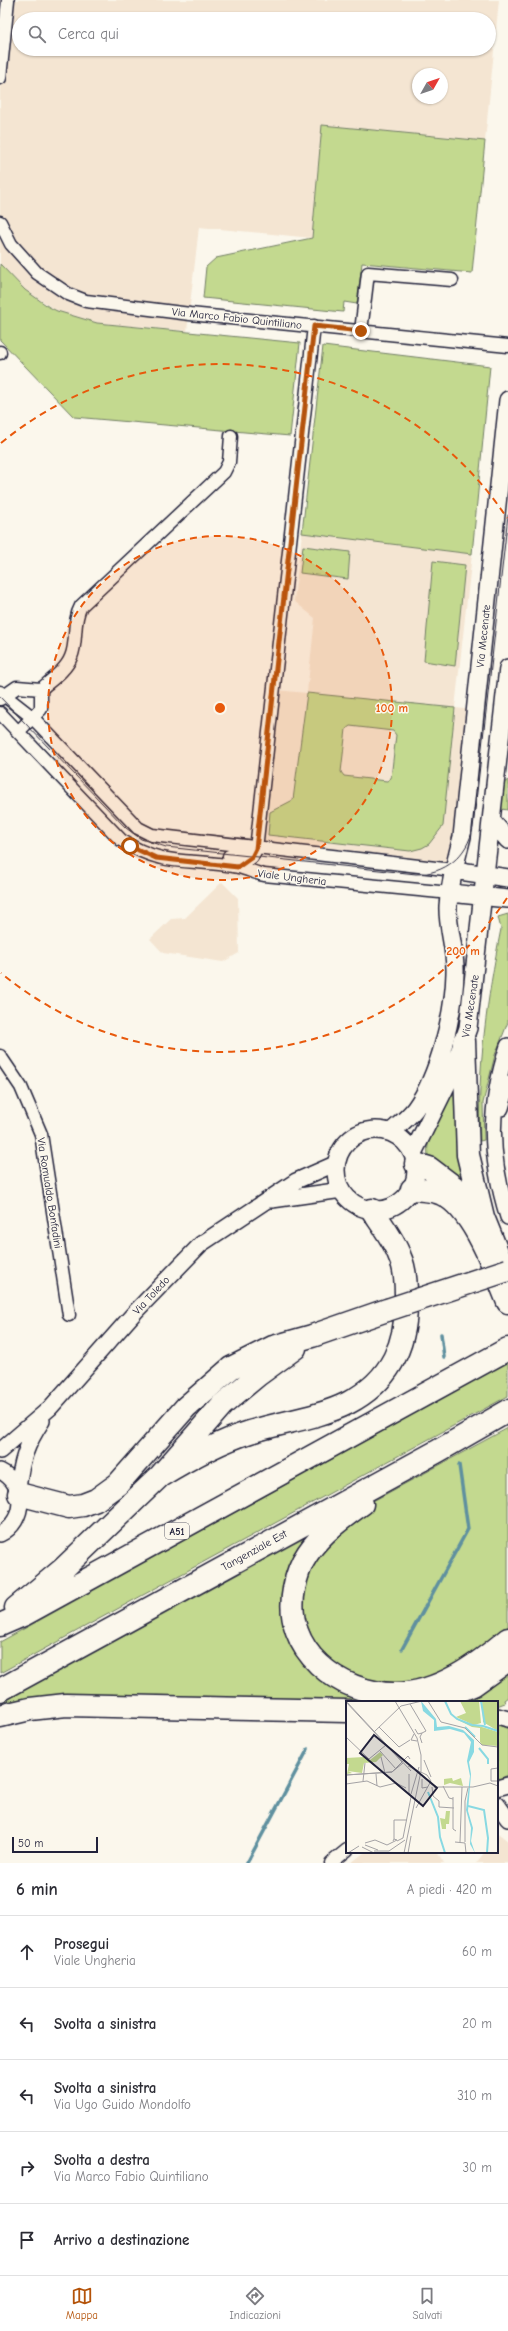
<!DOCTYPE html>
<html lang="it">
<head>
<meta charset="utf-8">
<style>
	:root { --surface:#fff; --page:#f7f7f7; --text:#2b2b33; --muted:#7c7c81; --line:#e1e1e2; --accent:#b45309 }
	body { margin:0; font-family:"Comic Neue",sans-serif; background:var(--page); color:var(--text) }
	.compass { position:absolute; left:412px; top:68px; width:36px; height:36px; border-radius:50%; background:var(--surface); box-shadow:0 1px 3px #0004; rotate:50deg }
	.scale { position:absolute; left:12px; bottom:10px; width:86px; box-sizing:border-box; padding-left:4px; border:2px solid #22223b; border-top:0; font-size:11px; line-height:14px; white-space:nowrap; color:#22223b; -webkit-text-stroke:3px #fbf7ec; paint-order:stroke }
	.stop { position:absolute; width:12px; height:12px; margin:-9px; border:3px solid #b45309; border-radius:50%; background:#fff }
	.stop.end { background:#b45309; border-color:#fff; box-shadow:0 1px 4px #0008 }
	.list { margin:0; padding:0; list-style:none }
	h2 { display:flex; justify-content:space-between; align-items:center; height:52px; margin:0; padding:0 16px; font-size:17px }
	h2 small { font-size:13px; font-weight:400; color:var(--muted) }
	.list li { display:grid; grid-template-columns:26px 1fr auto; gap:12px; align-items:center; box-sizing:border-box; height:72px; padding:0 16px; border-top:1px solid var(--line) }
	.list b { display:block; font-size:15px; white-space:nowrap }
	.list p { margin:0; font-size:13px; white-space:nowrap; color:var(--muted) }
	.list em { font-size:13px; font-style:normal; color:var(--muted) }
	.icon { flex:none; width:22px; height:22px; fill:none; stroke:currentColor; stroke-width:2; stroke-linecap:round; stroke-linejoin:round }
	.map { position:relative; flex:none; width:508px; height:1863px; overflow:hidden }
	.search { position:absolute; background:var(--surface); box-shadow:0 1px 3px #0004; left:12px; right:12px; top:12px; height:44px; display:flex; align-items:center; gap:10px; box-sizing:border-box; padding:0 14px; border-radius:22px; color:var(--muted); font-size:15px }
	.sheet { height:412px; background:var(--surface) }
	nav { display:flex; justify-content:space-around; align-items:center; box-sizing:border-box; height:56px; border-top:1px solid var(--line); background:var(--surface); font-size:11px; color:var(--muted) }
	nav a { display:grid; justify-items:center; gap:2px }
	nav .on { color:var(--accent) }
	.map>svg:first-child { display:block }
</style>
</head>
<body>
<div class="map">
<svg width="508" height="1863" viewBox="0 0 508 1863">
	<rect width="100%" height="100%" fill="#fbf7ec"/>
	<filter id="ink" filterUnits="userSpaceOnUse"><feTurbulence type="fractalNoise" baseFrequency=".025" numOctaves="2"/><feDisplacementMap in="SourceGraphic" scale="8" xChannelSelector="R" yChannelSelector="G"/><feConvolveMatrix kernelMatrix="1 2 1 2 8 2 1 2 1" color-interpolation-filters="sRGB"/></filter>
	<g filter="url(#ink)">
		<path fill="#f4e5d2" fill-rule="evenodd" d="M 0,0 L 499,0 L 485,141 L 322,125 L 312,238 L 199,227 L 187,331 L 97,323 L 57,311 L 25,290 L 0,264 ZM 19,19 L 489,19 L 489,49 L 19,49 ZM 418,74 L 442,74 L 442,98 L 418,98 Z
			M 302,533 L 472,554 L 455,708 L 474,710 L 452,869 L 257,848 L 275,690 L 307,693 L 315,618 L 294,601 Z
			M 222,882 L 238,898 L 239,953 L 223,962 L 163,953 L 150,939 L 171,919 L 185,918 Z
			M 499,1834 L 508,1841 L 508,1863 L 476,1863 L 485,1852 L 497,1852 L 497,1837 Z
			M 365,1852 L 437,1852 L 444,1863 L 351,1863 Z"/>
		<path fill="#c3d98f" stroke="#727e65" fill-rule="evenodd" d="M 322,125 L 485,141 L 472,273 L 362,263 L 357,304 L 344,302 L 343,312 L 203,298 L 206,267 L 216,258 L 312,238 Z
			M 0,264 L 25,290 L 49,307 L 57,311 L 97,323 L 300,343 L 290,436 L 74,417 L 0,340 Z
			M 323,346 L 490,366 L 472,554 L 302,533 Z
			M 303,546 L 350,552 L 348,579 L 300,573 Z
			M 433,561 L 465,565 L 455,666 L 424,661 Z
			M 307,693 L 455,708 L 443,826 L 429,844 L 422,848 L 410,851 L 268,835 L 270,812 L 293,800 ZM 350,726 L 393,731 L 396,735 L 391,778 L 387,781 L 344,776 L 341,772 L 346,729 Z
			M 508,780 L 508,810 L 501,809 L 504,783 Z
			M 508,914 L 508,1022 L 495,1055 L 483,1103 L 484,1140 L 480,1141 C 477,1069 487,999 501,929 L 498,917 Z
			M 459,1065 L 467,1188 C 458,1182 438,1172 431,1163 C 417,1145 450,1086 459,1065 Z
			M 508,1362 L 508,1396 L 0,1673 L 0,1642 Z
			M 508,1428 L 508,1630 L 430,1681 L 374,1688 L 317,1654 L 297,1605 L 303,1575 L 346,1521 L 373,1501 Z
			M 319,1530 L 303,1554 L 302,1654 L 403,1702 L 2,1709 L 0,1704 Z
			M 508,1673 L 508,1697 L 504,1700 L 505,1703 L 497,1706 L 497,1702 L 464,1702 Z
			M 497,1724 L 508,1729 L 508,1775 L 497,1780 Z"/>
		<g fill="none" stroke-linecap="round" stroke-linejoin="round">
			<path stroke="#5f909f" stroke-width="3.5" d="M 441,1334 L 444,1357
				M 402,1649 L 468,1529 L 459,1465
				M 247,1863 L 308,1749"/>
			<g stroke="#22223b" stroke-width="15">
				<path id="minor" d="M 0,78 L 8,0
					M 0,222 L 11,244 L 37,273 L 68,294 L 86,301 L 190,314 L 508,346
					M 361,331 L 368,273 L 452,280
					M 0,353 L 0,352
					M 0,692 L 32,717 L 138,828 L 152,835 L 453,870
					M 0,699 L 17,687 L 41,689
					M 0,713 L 121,840 C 165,869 192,857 238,867 C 247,869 255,873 264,875 L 450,893
					M 18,732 L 41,709 L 41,689 C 51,680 66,670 71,657 C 78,641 72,622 81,606 L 224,472 L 229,462 L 231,436
					M 238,867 L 252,857 L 256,849 L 314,326
					M 238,867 L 229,856 L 249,851
					M 0,1056 L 21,1087 L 41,1134 L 69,1315
					M 331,1863 L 347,1850"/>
			</g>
			<g stroke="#22223b" stroke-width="18">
				<path id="tertiary" d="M 508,1046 C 488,1106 489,1156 508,1217
					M 501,1108 L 508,1084
					M 272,1200 L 342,1190
					M 0,1451 L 50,1408 L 136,1311 L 201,1244 L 296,1181 L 337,1163
					M 0,1471 C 27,1484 26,1521 0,1534
					M 18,1490 C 21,1461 26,1445 42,1421
					M 497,1716 L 508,1719
					M 497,1788 L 508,1785
					M 497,1804 L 508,1819"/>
			</g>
			<g stroke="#22223b" stroke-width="20">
				<path id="secondary" d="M 491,820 L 508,840
					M 453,870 L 508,878
					M 450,893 L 508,899
					M336 1170a40 40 0 1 1 80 0a40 40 0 1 1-80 0Z
					M 391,1132 C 399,1125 408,1118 415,1109 C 439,1076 454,1014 455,973 C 456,950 447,928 448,906 C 450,882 456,860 462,837 L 508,400
					M 413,1153 L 449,1080 L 468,1028 L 508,668"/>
			</g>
			<g stroke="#22223b" stroke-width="25">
				<path id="motorway" d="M 464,1041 L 468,1155 L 483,1217 L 508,1279
					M 416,1164 L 429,1168 L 466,1196
					M 412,1189 C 421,1190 434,1190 442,1194 C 474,1209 495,1271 508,1302
					M 160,1476 C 188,1459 218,1442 250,1432 C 282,1422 318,1418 348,1403 C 392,1380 408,1343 406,1295 C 406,1283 405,1268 400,1257 C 394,1240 382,1225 372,1210
					M 19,1494 L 69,1507 L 83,1505 L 96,1500 L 118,1484 L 186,1407 L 231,1368 L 273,1347 L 312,1336 L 387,1310
					M 362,1504 C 342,1518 322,1533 308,1553 C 301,1563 296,1577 294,1589 C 282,1650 339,1694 395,1694 C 438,1694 477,1665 508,1639
					M 16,1608 L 63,1569 L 160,1476 L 222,1405 L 258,1375 L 295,1348
					M 0,1625 L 23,1615 L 508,1349
					M 0,1690 L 438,1451 L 508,1411
					M 434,1702 L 473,1685 L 508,1660
					M 0,1716 L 30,1709 L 66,1705 L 347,1711"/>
			</g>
			<use href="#minor" stroke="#fbf7ec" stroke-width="12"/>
			<use href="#tertiary" stroke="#fbf7ec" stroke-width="15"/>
			<use href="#secondary" stroke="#fbf7ec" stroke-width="17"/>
			<use href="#motorway" stroke="#fbf7ec" stroke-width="22"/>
			<path stroke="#22223b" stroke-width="1" d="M 0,697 L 126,828 L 141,839 L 166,847 L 416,874 C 445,874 467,856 473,828 L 508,515"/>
			<g stroke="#22223b" stroke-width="25" stroke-linecap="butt">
				<path id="motorway-bridge" d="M 387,1310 L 508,1270"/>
			</g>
			<use href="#motorway-bridge" stroke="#fbf7ec" stroke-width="22"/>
		</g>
	</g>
	<g fill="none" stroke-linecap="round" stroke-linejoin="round" filter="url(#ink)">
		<path stroke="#b45309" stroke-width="5" d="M 130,846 L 156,858 L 238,867 L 252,857 L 256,849 L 314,326 L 361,331"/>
	</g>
	<circle cx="220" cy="708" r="172" fill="#e8590c" fill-opacity=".12"/>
	<g fill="none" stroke="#e8590c" stroke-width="2" stroke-dasharray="7 5">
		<circle cx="220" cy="708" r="172"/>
		<path d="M507 898A344 344 0 0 1 1 973M1 443A344 344 0 0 1 507 518"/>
	</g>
	<g text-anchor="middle" stroke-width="3" stroke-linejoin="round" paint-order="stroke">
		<rect fill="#fbf7ec" stroke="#636270" stroke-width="1" x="165" y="1523" width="24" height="16" rx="3"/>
		<g font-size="10" font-weight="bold" fill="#22223b">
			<text x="177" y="1535">A51</text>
		</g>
		<g font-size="11" fill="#22223b" stroke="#fbf7ec">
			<text transform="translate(237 318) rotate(6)" y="4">Via Marco Fabio Quintiliano</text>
			<text transform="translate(483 636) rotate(-84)" y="4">Via Mecenate</text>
			<text transform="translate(292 877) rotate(7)" y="4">Viale Ungheria</text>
			<text transform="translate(470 1006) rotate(-81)" y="4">Via Mecenate</text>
			<text transform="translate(50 1193) rotate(81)" y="4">Via Romualdo Bonfadini</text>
			<text transform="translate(151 1295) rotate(-47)" y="4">Via Toledo</text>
			<text transform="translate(254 1550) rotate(-29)" y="4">Tangenziale Est</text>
		</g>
	</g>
	<g transform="translate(346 1701)">
		<rect width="152" height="152" fill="#fbf7ec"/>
		<path d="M 114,0 L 133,0 L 135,22 L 128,24 L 110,16 L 120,12 ZM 136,0 L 152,0 L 152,30 L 137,21 ZM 110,18 L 152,31 L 152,45 L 136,44 L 134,41 L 134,27 L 126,26 ZM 34,51 L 37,54 L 30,61 L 18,62 L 16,72 L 2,70 L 6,72 L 1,73 L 3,63 L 0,63 L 0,57 L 18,56 L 24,59 ZM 106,77 L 107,80 L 115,77 L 117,85 L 104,82 L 98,84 L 98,78 ZM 100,110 L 104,110 L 103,123 L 100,123 L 100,128 L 96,128 L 94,117 L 99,118 Z" fill="#c3d98f"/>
		<path d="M 75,0 L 90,18 L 91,26 L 103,25 L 117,29 L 128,39 L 128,51 L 123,61 L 125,73 L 122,110 L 127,127 L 125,140 L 129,152 L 124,143 L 125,127 L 120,109 L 124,75 L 121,60 L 125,41 L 118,32 L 104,28 L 88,30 L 88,19 L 77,10 Z" fill="#88d9e2"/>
		<path fill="none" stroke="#88d9e2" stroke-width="2" d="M 99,0 L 105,13 L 111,18 L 126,24 L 137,25 L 152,30M 135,0 L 139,24M 119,26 L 129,36M 133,47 L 142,58 L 142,63M 82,91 L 92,116 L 94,136 L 99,152M 122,105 L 138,109 L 142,137 L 141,152"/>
		<path fill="none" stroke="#a4a2a5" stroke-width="1" d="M 0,0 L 65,70M 49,0 L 71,37 L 75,54 L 75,70 L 58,152M 82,0 L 95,21 L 119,27 L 136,44 L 152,46M 0,1 L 56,61 L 46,71 L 0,74M 64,3 L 80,30 L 76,32M 33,26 L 53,46 L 64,39M 69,28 L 72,33 L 76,32 L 74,36 L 76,42M 28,31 L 55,5 L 76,0M 68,33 L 65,39 L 71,40M 0,36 L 23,58 L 40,44M 34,50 L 50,68M 35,56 L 39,72M 78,59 L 85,76M 56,61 L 62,55 L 64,58M 62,65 L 81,74 L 85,80 L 70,107M 152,67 L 145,68 L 145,80 L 152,80M 30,73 L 31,85M 63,73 L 63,94M 0,74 L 46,71 L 57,62M 76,78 L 76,87 L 82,86M 17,80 L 19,62M 0,83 L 21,80 L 34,86 L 50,82 L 60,87M 97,85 L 103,97 L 107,98M 86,86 L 87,95 L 93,100 L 93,106 L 108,107M 88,86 L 127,86 L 144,82 L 152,85M 65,93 L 73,66M 107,96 L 107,128 L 110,130M 48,138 L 48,119 L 61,119M 51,140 L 57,137 L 65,96M 109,141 L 119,142 L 120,152M 114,141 L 116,86M 119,141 L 119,100 L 122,87M 19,142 L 29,139 L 41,144 L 51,139 L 48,138 L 47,140M 19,144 L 32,149M 16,146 L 28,152M 28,150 L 43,150 L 59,139M 2,152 L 13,145M 62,152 L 65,135"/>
		<path fill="#22223b" fill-opacity="0.15" stroke="#22223b" stroke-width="2" d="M 28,34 L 91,87 L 77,105 L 14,52 Z"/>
		<rect width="152" height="152" fill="none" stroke="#22223b" stroke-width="2"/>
	</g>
	<circle cx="220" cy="708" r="6" fill="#e8590c" stroke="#fbf7ec" stroke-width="2"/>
	<g font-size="12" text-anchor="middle" font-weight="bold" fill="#e8590c" stroke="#fbf7ec" stroke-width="3" stroke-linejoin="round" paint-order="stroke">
		<text x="392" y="712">100 m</text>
		<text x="463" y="955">200 m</text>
	</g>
</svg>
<svg class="compass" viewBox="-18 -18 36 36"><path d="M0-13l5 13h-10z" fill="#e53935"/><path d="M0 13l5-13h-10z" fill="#7c7c81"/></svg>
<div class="scale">50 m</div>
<div class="stop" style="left:130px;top:846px"></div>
<div class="stop end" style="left:361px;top:331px"></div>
<div class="search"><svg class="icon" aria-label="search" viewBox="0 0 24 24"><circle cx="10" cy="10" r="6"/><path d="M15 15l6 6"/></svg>Cerca qui</div>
</div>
<section class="sheet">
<h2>6 min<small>A piedi · 420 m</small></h2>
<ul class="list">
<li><svg class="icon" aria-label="ahead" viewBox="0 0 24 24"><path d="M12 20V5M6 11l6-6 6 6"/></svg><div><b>Prosegui</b><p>Viale Ungheria</p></div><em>60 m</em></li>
<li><svg class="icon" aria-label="left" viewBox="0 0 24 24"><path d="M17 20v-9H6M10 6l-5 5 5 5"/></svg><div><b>Svolta a sinistra</b></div><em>20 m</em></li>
<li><svg class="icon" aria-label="left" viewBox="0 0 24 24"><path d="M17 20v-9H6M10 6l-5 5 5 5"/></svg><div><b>Svolta a sinistra</b><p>Via Ugo Guido Mondolfo</p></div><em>310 m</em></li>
<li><svg class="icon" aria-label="right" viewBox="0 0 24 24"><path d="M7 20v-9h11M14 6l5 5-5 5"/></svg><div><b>Svolta a destra</b><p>Via Marco Fabio Quintiliano</p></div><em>30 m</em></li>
<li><svg class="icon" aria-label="arrive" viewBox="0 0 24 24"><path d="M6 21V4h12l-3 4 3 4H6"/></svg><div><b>Arrivo a destinazione</b></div></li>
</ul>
</section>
<nav>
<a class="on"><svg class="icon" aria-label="map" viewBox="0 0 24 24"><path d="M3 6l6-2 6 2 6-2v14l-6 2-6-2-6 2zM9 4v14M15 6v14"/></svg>Mappa</a>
<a><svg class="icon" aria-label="directions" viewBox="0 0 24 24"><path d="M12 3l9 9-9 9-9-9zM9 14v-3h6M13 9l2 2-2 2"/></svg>Indicazioni</a>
<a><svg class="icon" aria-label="saved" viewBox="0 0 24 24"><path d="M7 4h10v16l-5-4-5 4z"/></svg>Salvati</a>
</nav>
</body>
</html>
